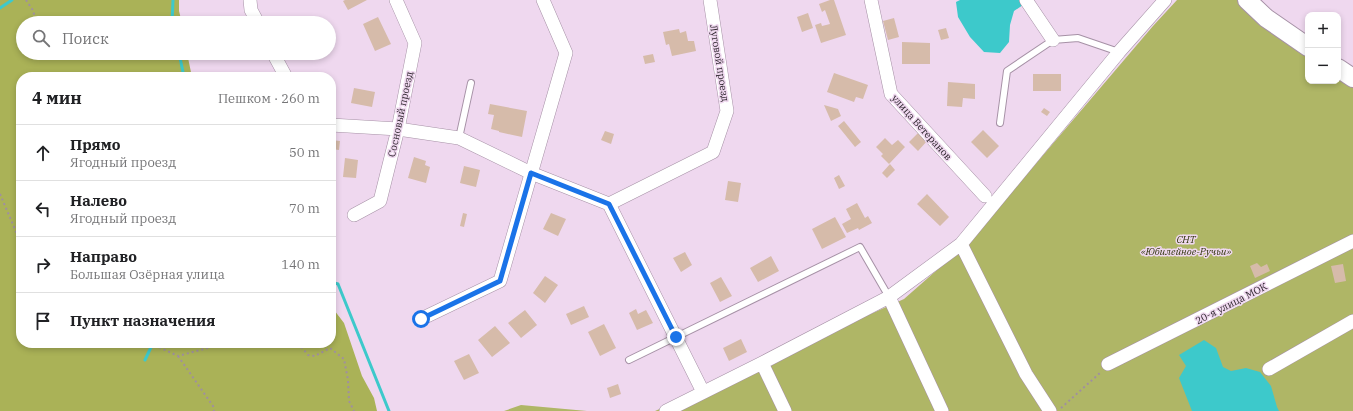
<!DOCTYPE html>
<html lang="ru">
<head>
<meta charset="utf-8">
<style>
	:root { --surface:#fff; --page:#f2f2f2; --text:#202124; --muted:#757577; --line:#e0e0e0 }
	body { margin:0; font-family:"IBM Plex Serif",serif; background:var(--page); color:var(--text) }
	.controls { position:absolute; right:12px; top:12px; display:grid; overflow:hidden; border-radius:8px; box-shadow:0 2px 6px #0003 }
	.controls button { width:36px; height:36px; display:grid; place-items:center; padding:0; border:0; border-bottom:1px solid var(--line); background:var(--surface); color:var(--text); font:20px sans-serif }
	.stop { position:absolute; width:12px; height:12px; margin:-9px; border:3px solid #1a73e8; border-radius:50%; background:#fff }
	.stop.end { background:#1a73e8; border-color:#fff; box-shadow:0 1px 4px #0008 }
	.list { margin:0; padding:0; list-style:none }
	h2 { display:flex; justify-content:space-between; align-items:center; height:52px; margin:0; padding:0 16px; font-size:17px }
	h2 small { font-size:13px; font-weight:400; color:var(--muted) }
	.list li { display:grid; grid-template-columns:26px 1fr auto; gap:12px; align-items:center; box-sizing:border-box; height:56px; padding:0 16px; border-top:1px solid var(--line) }
	.list b { display:block; font-size:15px; white-space:nowrap }
	.list p { margin:0; font-size:13px; white-space:nowrap; color:var(--muted) }
	.list em { font-size:13px; font-style:normal; color:var(--muted) }
	.icon { flex:none; width:22px; height:22px; fill:none; stroke:currentColor; stroke-width:2; stroke-linecap:round; stroke-linejoin:round }
	.map { position:relative; flex:none; width:1353px; height:411px; overflow:hidden }
	.search { position:absolute; background:var(--surface); box-shadow:0 2px 6px #0003; left:16px; top:16px; width:320px; height:44px; display:flex; align-items:center; gap:10px; box-sizing:border-box; padding:0 14px; border-radius:22px; color:var(--muted); font-size:15px }
	.panel { position:absolute; background:var(--surface); box-shadow:0 2px 6px #0003; left:16px; top:72px; width:320px; height:276px; border-radius:16px }
	.map>svg:first-child { display:block }
</style>
</head>
<body>
<div class="map">
<svg width="1353" height="411" viewBox="0 0 1353 411">
	<rect width="100%" height="100%" fill="#efd8ef"/>
	<path fill="#afb666" d="M 1177,0 L 1240,0 L 1308,50 L 1308,81 L 1338,81 L 1338,71 L 1353,83 L 1353,411 L 655,411 L 904,299 L 970,241 L 1153,26 Z
		M 521,405 L 587,411 L 504,411 Z"/>
	<path fill="#aab257" d="M 0,0 L 179,0 L 179,11 L 182,23 L 23,23 L 23,53 L 187,53 L 192,77 L 21,77 L 21,343 L 331,343 L 331,306 L 344,323 L 362,376 L 374,398 L 377,411 L 0,411 Z"/>
	<path fill="#3dc9cb" d="M 960,0 L 1020,0 L 1023,5 L 1014,11 L 1010,25 L 1009,42 L 1000,53 L 984,52 L 970,37 L 958,17 L 956,2 Z
		M 1204,340 L 1216,348 L 1223,367 L 1231,371 L 1246,368 L 1260,372 L 1271,386 L 1277,407 L 1279,411 L 1192,411 L 1179,378 L 1186,366 L 1179,355 Z"/>
	<g fill="none" stroke-linecap="round" stroke-linejoin="round">
		<path stroke="#3dc9cb" stroke-width="3" d="M 0,8 L 12,0
			M 172,23 L 173,0
			M 179,53 L 184,77
			M 331,282 L 338,284 L 389,411
			M 145,360 L 153,343"/>
	</g>
	<path fill="#d6bbaa" d="M 345,0 L 367,0 L 348,10 L 343,1 Z
		M 830,0 L 834,0 L 846,35 L 821,43 L 815,25 L 821,23 L 822,26 L 830,24 L 825,10 L 822,12 L 819,4 Z
		M 808,13 L 813,28 L 802,32 L 797,17 Z
		M 378,17 L 391,44 L 375,51 L 363,24 Z
		M 894,18 L 899,37 L 888,40 L 883,21 Z
		M 946,28 L 949,38 L 941,40 L 938,30 Z
		M 679,29 L 680,33 L 686,31 L 688,41 L 694,41 L 696,51 L 672,56 L 669,44 L 666,45 L 663,32 Z
		M 902,42 L 930,43 L 930,64 L 902,64 Z
		M 653,54 L 655,62 L 645,64 L 643,56 Z
		M 834,73 L 868,85 L 863,99 L 856,97 L 854,102 L 827,92 Z
		M 1033,74 L 1061,74 L 1061,91 L 1033,91 Z
		M 948,82 L 975,84 L 975,99 L 963,98 L 962,107 L 947,106 Z
		M 354,88 L 375,92 L 372,107 L 351,103 Z
		M 490,104 L 527,111 L 522,137 L 499,132 L 499,131 L 491,129 L 494,115 L 488,114 Z
		M 824,105 L 838,109 L 841,116 L 831,121 Z
		M 1044,108 L 1050,112 L 1047,116 L 1041,112 Z
		M 844,121 L 861,142 L 855,147 L 838,126 Z
		M 983,130 L 999,146 L 987,158 L 971,142 Z
		M 605,131 L 614,134 L 611,144 L 601,140 Z
		M 919,132 L 928,140 L 918,151 L 909,142 Z
		M 885,138 L 892,145 L 898,140 L 905,147 L 889,164 L 881,156 L 883,154 L 876,147 Z
		M 331,140 L 340,141 L 339,150 L 331,149 Z
		M 414,157 L 426,161 L 425,165 L 430,167 L 426,183 L 408,178 Z
		M 345,158 L 358,160 L 356,178 L 343,177 Z
		M 890,164 L 895,170 L 887,178 L 882,173 Z
		M 464,166 L 480,170 L 476,187 L 460,183 Z
		M 839,175 L 845,186 L 839,189 L 834,178 Z
		M 728,181 L 741,183 L 738,202 L 725,200 Z
		M 927,194 L 949,217 L 940,226 L 917,204 Z
		M 857,203 L 865,218 L 868,216 L 872,223 L 859,230 L 858,228 L 847,233 L 842,224 L 851,219 L 846,209 Z
		M 463,213 L 467,214 L 464,227 L 460,226 Z
		M 551,213 L 566,219 L 558,236 L 543,229 Z
		M 835,217 L 846,237 L 822,249 L 812,229 Z
		M 685,252 L 692,265 L 681,272 L 673,258 Z
		M 771,256 L 779,271 L 758,282 L 750,268 Z
		M 1257,263 L 1261,267 L 1267,264 L 1270,271 L 1255,278 L 1250,266 Z
		M 1343,264 L 1346,281 L 1335,283 L 1331,266 Z
		M 545,276 L 558,285 L 545,303 L 533,293 Z
		M 721,277 L 732,296 L 720,302 L 710,283 Z
		M 584,306 L 589,317 L 571,325 L 566,314 Z
		M 636,309 L 638,314 L 646,310 L 653,323 L 637,330 L 629,313 Z
		M 525,310 L 537,325 L 521,338 L 508,323 Z
		M 604,324 L 616,348 L 600,356 L 588,332 Z
		M 495,326 L 510,343 L 492,357 L 478,340 Z
		M 741,339 L 747,352 L 729,361 L 723,348 Z
		M 469,354 L 479,373 L 464,380 L 454,361 Z
		M 618,384 L 621,394 L 610,398 L 607,388 Z"/>
	<g fill="none" stroke-linecap="round" stroke-linejoin="round">
		<g stroke="#a691a6" stroke-width="8">
			<path id="lane" d="M 1000,123 L 1007,71 L 1053,40 L 1078,38 L 1119,52
				M 459,138 L 471,83
				M 629,360 L 860,247 L 889,297"/>
		</g>
		<g stroke="#a691a6" stroke-width="14">
			<path id="street" d="M 250,0 L 251,10 L 258,23
				M 871,0 L 891,94 L 985,196
				M 1026,0 L 1053,40
				M 273,53 L 286,77
				M 331,125 L 398,129 L 459,138 L 531,173 L 609,204 L 703,392
				M 609,204 L 713,152 L 727,111 L 710,0
				M 354,215 L 380,201 L 398,129 L 415,43 L 396,0
				M 889,297 L 942,411
				M 421,319 L 500,281 L 566,53 L 543,0
				M 762,363 L 785,411
				M 1108,364 L 1353,241
				M 1269,369 L 1353,321
				M 666,411 L 762,363 L 889,297 L 961,244
				M 1050,411 L 1026,374 L 961,244 L 1119,52 L 1165,0"/>
		</g>
		<g stroke="#a691a6" stroke-width="20">
			<path id="secondary" d="M 1247,0 L 1266,18 L 1308,47
				M 1338,68 L 1353,78"/>
		</g>
		<path stroke="#a08fa0" stroke-width="2" stroke-dasharray="2 3" stroke-linecap="butt" d="M 26,0 L 34,12 L 33,23
			M 0,194 L 17,234 L 21,237
			M 150,343 L 178,356 L 226,343
			M 298,343 L 308,355 L 315,356 L 330,348 L 344,359 L 348,380 L 349,401 L 354,411
			M 178,356 L 213,406 L 214,411
			M 1061,408 L 1101,372"/>
		<use href="#lane" stroke="#fff" stroke-width="6"/>
		<use href="#street" stroke="#fff" stroke-width="13"/>
		<use href="#secondary" stroke="#fff" stroke-width="18"/>
	</g>
	<g fill="none" stroke-linecap="round" stroke-linejoin="round">
		<path stroke="#1a73e8" stroke-width="5" d="M 421,319 L 500,281 L 531,173 L 609,204 L 676,337"/>
	</g>
	<g text-anchor="middle" stroke-width="3" stroke-linejoin="round" paint-order="stroke">
		<g font-size="10" fill="#2b232b" stroke="#efd8ef">
			<text transform="translate(720 63) rotate(81)" y="4">Луговой проезд</text>
			<text transform="translate(400 114) rotate(-78)" y="4">Сосновый проезд</text>
			<text transform="translate(922 127) rotate(48)" y="4">улица Ветеранов</text>
			<text transform="translate(1231 303) rotate(-27)" y="4">20-я улица МОК</text>
		</g>
		<g font-size="10" font-style="italic" fill="#33360f" stroke="#efd8ef">
			<text x="1186" y="243">СНТ<tspan x="1186" dy="12">«Юбилейное-Ручьи»</tspan></text>
		</g>
	</g>
</svg>
<div class="controls">
<button>+</button>
<button>−</button>
</div>
<div class="stop" style="left:421px;top:319px"></div>
<div class="stop end" style="left:676px;top:337px"></div>
<div class="search"><svg class="icon" aria-label="search" viewBox="0 0 24 24"><circle cx="10" cy="10" r="6"/><path d="M15 15l6 6"/></svg>Поиск</div>
<section class="panel">
<h2>4 мин<small>Пешком · 260 m</small></h2>
<ul class="list">
<li><svg class="icon" aria-label="ahead" viewBox="0 0 24 24"><path d="M12 20V5M6 11l6-6 6 6"/></svg><div><b>Прямо</b><p>Ягодный проезд</p></div><em>50 m</em></li>
<li><svg class="icon" aria-label="left" viewBox="0 0 24 24"><path d="M17 20v-9H6M10 6l-5 5 5 5"/></svg><div><b>Налево</b><p>Ягодный проезд</p></div><em>70 m</em></li>
<li><svg class="icon" aria-label="right" viewBox="0 0 24 24"><path d="M7 20v-9h11M14 6l5 5-5 5"/></svg><div><b>Направо</b><p>Большая Озёрная улица</p></div><em>140 m</em></li>
<li><svg class="icon" aria-label="arrive" viewBox="0 0 24 24"><path d="M6 21V4h12l-3 4 3 4H6"/></svg><div><b>Пункт назначения</b></div></li>
</ul>
</section>
</div>
</body>
</html>
